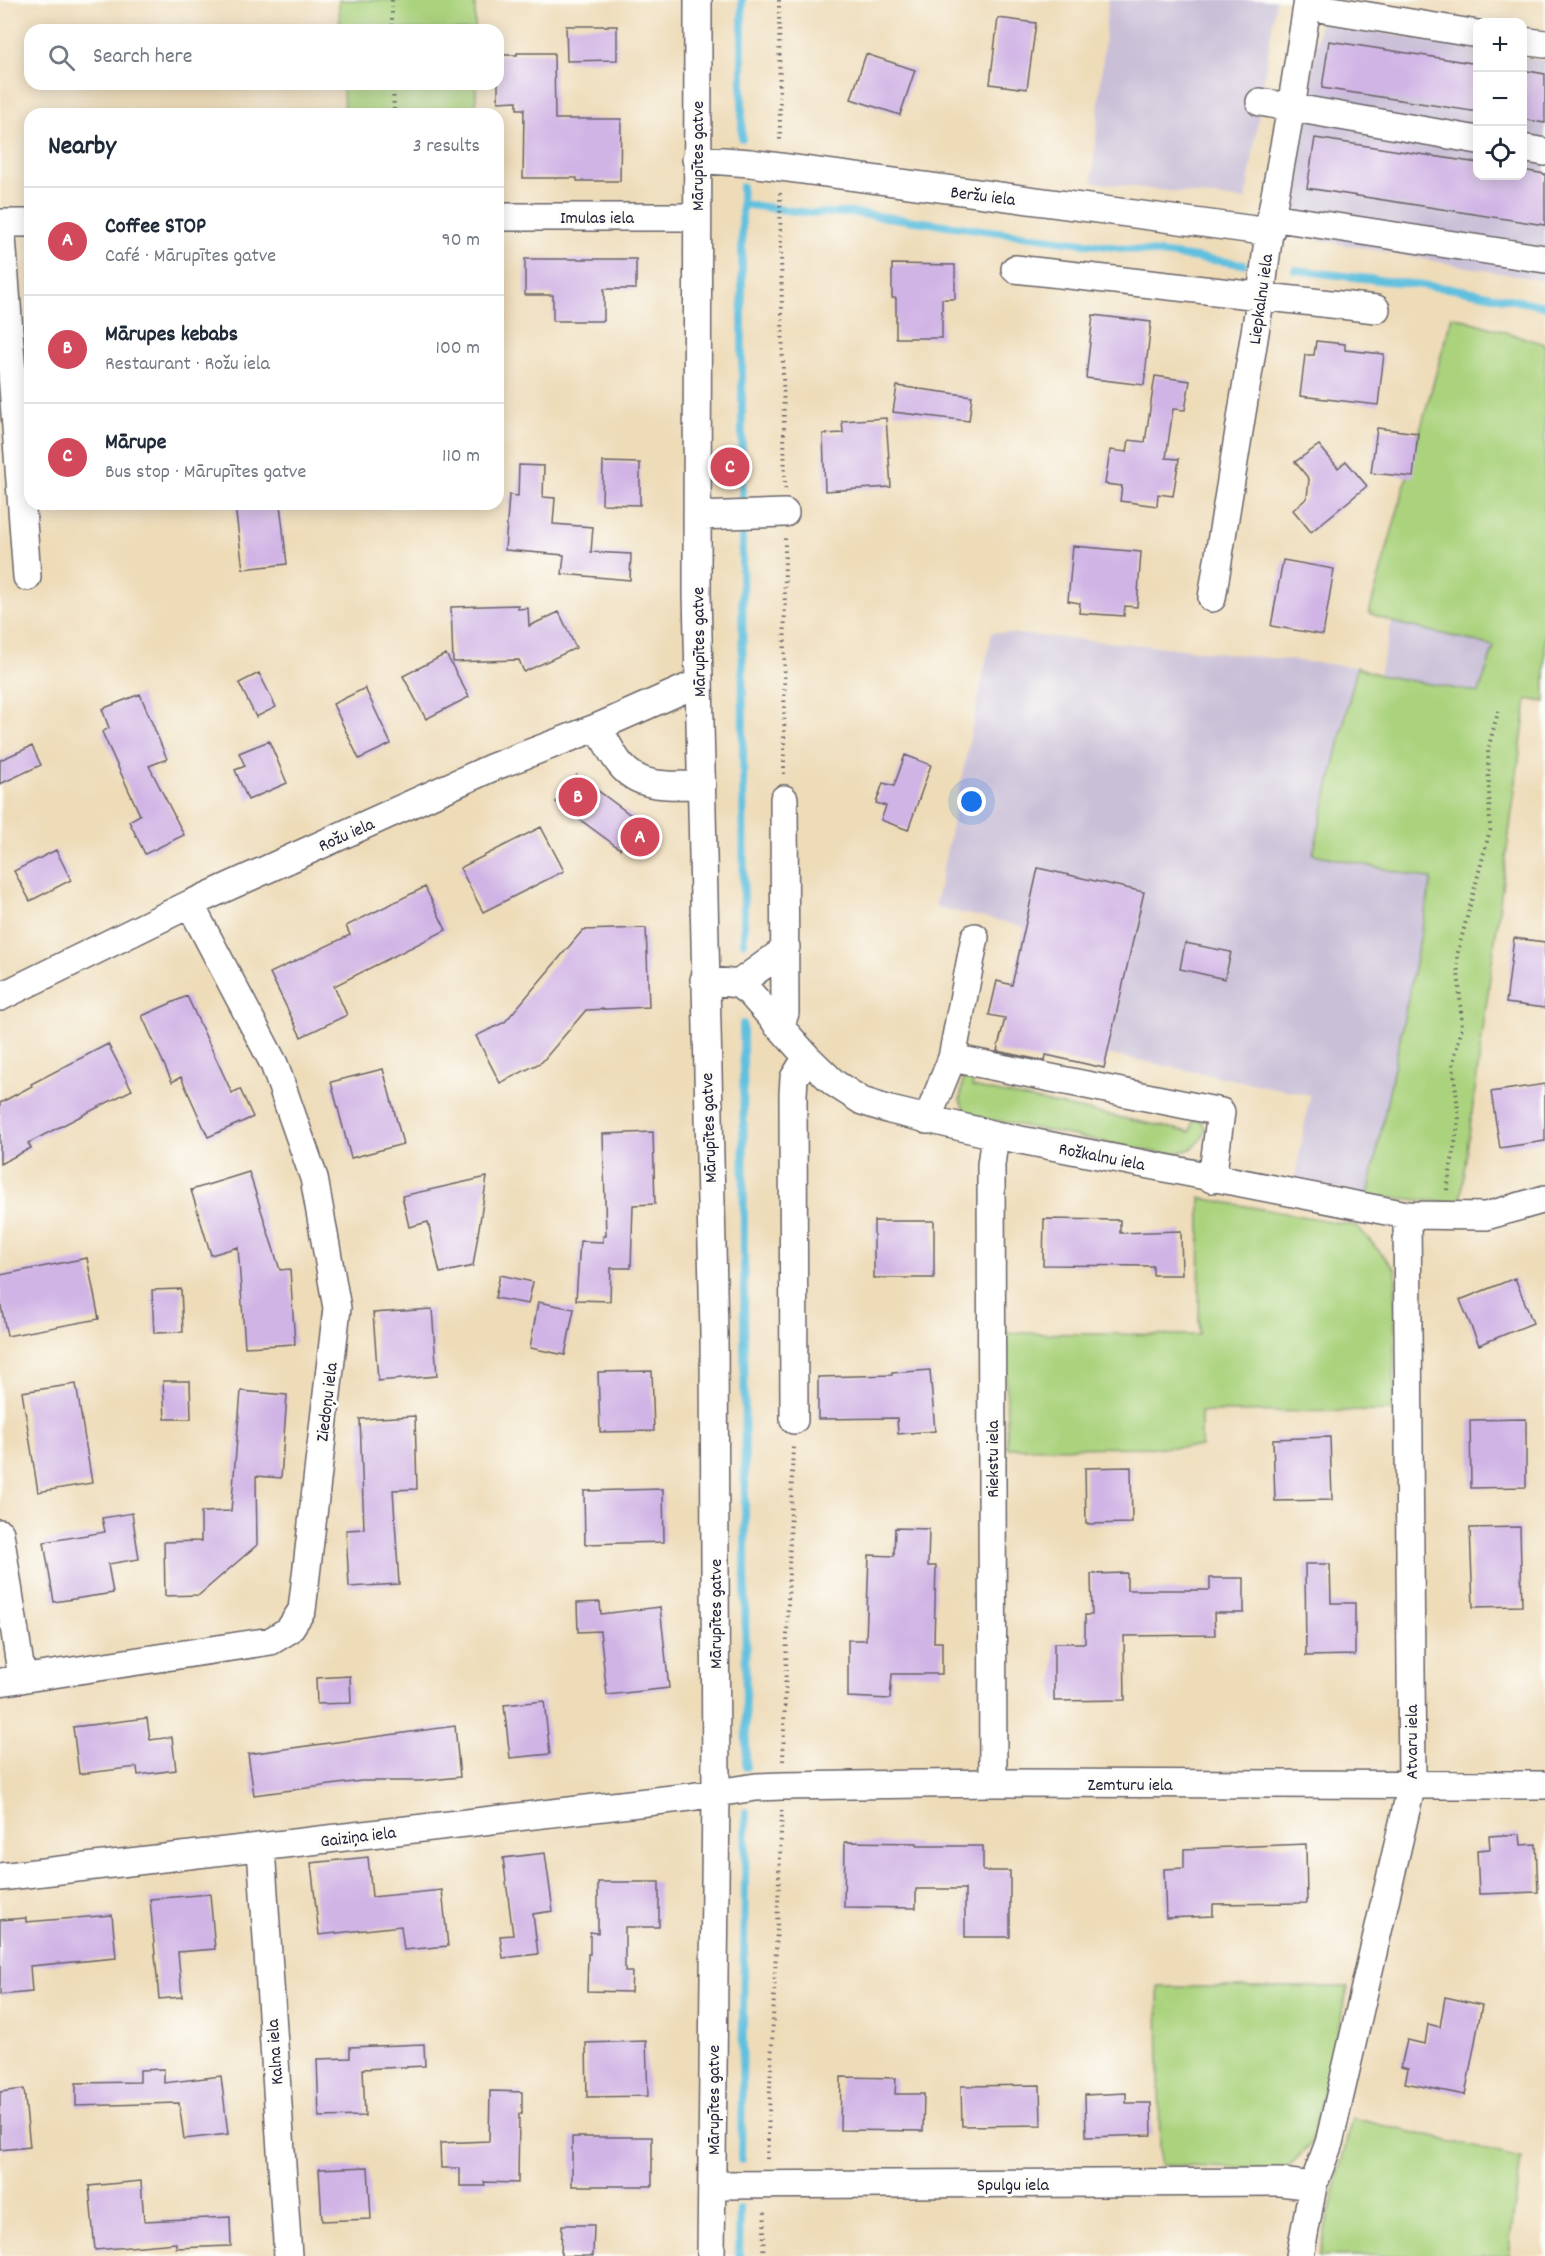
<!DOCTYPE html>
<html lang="en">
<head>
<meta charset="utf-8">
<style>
	:root { --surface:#fff; --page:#f6f6f7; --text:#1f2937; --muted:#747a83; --line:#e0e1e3; --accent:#d1495b }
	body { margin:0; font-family:Dekko,sans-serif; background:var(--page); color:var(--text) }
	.controls { position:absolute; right:18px; top:18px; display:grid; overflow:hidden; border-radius:12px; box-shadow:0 3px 15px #0003 }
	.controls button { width:54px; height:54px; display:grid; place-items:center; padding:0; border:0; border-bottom:2px solid var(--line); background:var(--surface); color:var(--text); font:30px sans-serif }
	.you { position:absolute; left:972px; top:802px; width:21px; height:21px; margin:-15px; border:4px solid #fff; border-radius:50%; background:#1a73e8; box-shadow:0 0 0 9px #1a73e833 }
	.badge { display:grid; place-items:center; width:39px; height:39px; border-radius:50%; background:var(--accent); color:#fff; font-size:20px; font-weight:700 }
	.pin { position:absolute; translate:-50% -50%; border:3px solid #fff; box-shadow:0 2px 6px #0006 }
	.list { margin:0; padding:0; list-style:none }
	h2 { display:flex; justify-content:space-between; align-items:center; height:78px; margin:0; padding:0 24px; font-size:26px }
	h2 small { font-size:20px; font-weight:400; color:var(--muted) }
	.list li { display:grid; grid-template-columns:39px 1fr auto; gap:18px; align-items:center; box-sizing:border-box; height:108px; padding:0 24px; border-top:2px solid var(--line) }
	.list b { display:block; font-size:22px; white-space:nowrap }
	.list p { margin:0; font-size:20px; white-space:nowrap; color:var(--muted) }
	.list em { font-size:20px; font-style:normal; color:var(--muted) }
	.icon { flex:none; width:33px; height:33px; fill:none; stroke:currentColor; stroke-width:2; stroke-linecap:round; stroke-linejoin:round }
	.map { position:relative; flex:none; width:1545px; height:2256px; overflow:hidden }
	.search { position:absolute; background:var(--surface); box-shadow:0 3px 15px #0003; left:24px; top:24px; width:480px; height:66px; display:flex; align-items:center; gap:15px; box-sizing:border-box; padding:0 21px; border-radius:18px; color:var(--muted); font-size:22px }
	.panel { position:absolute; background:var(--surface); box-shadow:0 3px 15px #0003; left:24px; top:108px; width:480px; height:402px; border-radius:18px }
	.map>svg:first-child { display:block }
</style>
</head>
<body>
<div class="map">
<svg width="1545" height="2256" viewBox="0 0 1545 2256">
	<rect width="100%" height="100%" fill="#fdfcf7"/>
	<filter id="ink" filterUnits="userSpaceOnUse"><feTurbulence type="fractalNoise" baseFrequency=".0167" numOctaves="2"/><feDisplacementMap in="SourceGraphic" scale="12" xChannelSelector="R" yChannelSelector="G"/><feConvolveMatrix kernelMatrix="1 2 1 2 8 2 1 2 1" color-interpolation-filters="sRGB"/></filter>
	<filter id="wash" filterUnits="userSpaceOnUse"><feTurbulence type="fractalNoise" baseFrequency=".008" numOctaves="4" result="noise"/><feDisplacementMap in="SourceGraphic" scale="24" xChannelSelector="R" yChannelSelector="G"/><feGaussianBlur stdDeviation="1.35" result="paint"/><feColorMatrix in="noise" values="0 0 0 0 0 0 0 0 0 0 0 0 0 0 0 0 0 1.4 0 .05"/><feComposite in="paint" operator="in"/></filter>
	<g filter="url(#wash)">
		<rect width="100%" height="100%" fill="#eedcb9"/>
		<path fill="#c9bfd7" d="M 1108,0 L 1276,0 L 1246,200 L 1092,182 Z
			M 1320,22 L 1477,49 L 1478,176 L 1522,176 L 1523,57 L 1545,61 L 1545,281 L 1286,234 Z
			M 1392,622 L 1494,646 L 1479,693 L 1379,675 Z
			M 992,632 L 1165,647 L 1357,667 L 1313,854 L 1432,879 L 1368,1196 L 1295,1178 L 1310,1095 L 1107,1054 L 1144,892 L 1039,868 L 1026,927 L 935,907 Z"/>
		<path fill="#abd37e" stroke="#667a5c" stroke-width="1.5" d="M 339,0 L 475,0 L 475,30 L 340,30 Z
			M 343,84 L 476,84 L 476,114 L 344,114 Z
			M 1452,316 L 1545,344 L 1545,702 L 1527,699 L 1460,1203 L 1368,1196 L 1432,879 L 1313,854 L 1357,667 L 1379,675 L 1479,693 L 1494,646 L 1392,622 L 1369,613 Z
			M 963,1079 L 974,1080 L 972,1087 L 1190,1132 L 1193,1119 L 1201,1121 L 1206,1129 C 1197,1151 1187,1152 1165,1154 L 983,1118 L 964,1110 L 960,1100 Z
			M 1200,1198 L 1357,1226 L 1396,1270 L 1393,1411 L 1201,1412 L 1201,1447 L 1007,1448 L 1006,1333 L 1199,1335 Z
			M 1158,1987 L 1348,1987 L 1311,2144 L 1285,2170 L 1160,2165 Z
			M 1352,2118 L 1521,2158 L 1508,2256 L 1319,2256 Z"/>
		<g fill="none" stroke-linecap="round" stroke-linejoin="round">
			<path stroke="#60c0de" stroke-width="8" d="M 742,0 L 742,138
				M 742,187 L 742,497
				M 742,204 L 809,213 L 854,213 L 1243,264
				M 1295,270 L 1462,290 L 1545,306
				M 742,535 L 744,942
				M 743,1024 L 746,1767
				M 741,2159 L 746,1812
				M 739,2256 L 740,2209"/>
		</g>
		<g id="blocks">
			<path fill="#d0b4e5" d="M 998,18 L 1036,23 L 1027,89 L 990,84 Z
				M 566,26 L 617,26 L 617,60 L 567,61 Z
				M 1329,41 L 1478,64 L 1478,112 L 1322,88 Z
				M 517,53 L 554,53 L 555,119 L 621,119 L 620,181 L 577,181 L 577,178 L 523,178 L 524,109 L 517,109 L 517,101 L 498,102 L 498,55 L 517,55 Z
				M 866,54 L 915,70 L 900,115 L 851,99 Z
				M 1522,70 L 1545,74 L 1545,123 L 1522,119 Z
				M 1315,138 L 1478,163 L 1478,176 L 1522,176 L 1522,170 L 1545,174 L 1545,225 L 1307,188 Z
				M 525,259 L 636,259 L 636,289 L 604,289 L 604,321 L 553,321 L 553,295 L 525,295 Z
				M 892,264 L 955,265 L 955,299 L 942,299 L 942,338 L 896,338 L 896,298 L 892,298 Z
				M 1093,315 L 1151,322 L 1144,385 L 1086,378 Z
				M 1316,341 L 1345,344 L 1345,350 L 1384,354 L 1378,405 L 1300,396 L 1305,355 L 1314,355 Z
				M 1155,376 L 1190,381 L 1185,410 L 1173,409 L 1166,458 L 1179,459 L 1173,496 L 1158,494 L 1157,506 L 1120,501 L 1122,486 L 1105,484 L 1110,450 L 1127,452 L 1129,440 L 1145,442 Z
				M 897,386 L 972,396 L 969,421 L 893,412 Z
				M 886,418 L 891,487 L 825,491 L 823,434 L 843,433 L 842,421 Z
				M 1377,428 L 1418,433 L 1413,477 L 1371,473 Z
				M 1319,445 L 1338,468 L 1346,461 L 1367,486 L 1311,532 L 1293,510 L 1307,498 L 1309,479 L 1295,462 Z
				M 603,462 L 640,463 L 640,505 L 602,504 Z
				M 519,465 L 544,466 L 543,497 L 555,498 L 553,524 L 593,527 L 591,552 L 631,554 L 630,580 L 562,574 L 564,555 L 505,550 L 509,495 L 518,496 Z
				M 254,504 L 280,504 L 287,564 L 243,569 L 235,506 Z
				M 1073,546 L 1141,552 L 1137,607 L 1125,606 L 1124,616 L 1079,613 L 1080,603 L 1068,601 Z
				M 1283,560 L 1334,569 L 1323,635 L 1271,626 Z
				M 518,605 L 518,609 L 528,608 L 529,626 L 559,612 L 576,648 L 524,672 L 519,660 L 453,662 L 451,607 Z
				M 446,654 L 469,697 L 426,719 L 403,676 Z
				M 259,673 L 276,707 L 256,717 L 239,683 Z
				M 365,688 L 391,744 L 359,759 L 333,704 Z
				M 140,694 L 167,759 L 149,766 L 184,835 L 145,854 L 129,821 L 140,815 L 102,732 L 109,728 L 102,709 Z
				M 269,741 L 287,783 L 248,800 L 235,770 L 245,766 L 239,753 Z
				M 32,746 L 41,765 L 0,784 L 0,760 Z
				M 905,755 L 931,765 L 908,830 L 881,820 L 886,806 L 876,803 L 883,783 L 894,786 Z
				M 577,775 L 640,822 L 620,849 L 556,802 Z
				M 541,827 L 564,871 L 483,912 L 460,868 Z
				M 56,850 L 71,880 L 30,901 L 14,871 Z
				M 1038,868 L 1144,892 L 1104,1068 L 1046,1055 L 1045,1061 L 997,1051 L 1005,1018 L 989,1015 L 997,981 L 1012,985 Z
				M 425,887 L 446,930 L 334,986 L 347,1015 L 301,1037 L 270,973 L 350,935 L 346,926 Z
				M 646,928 L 649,1007 L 586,1010 L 542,1062 L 500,1083 L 476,1036 L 505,1022 L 583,930 Z
				M 1514,938 L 1545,942 L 1545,1008 L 1506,1003 Z
				M 1185,943 L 1231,952 L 1225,979 L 1180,969 Z
				M 187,996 L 232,1093 L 240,1089 L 253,1117 L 208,1137 L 181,1077 L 172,1082 L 142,1016 Z
				M 108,1044 L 132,1090 L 28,1143 L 31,1148 L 0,1164 L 0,1103 L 32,1086 L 31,1084 Z
				M 383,1069 L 403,1144 L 351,1158 L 331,1082 Z
				M 1545,1084 L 1545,1141 L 1500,1148 L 1491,1092 Z
				M 653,1132 L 655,1204 L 633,1205 L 631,1268 L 611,1268 L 610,1301 L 576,1300 L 580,1241 L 603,1242 L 603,1236 L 606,1236 L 603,1134 Z
				M 249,1172 L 280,1270 L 290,1269 L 295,1344 L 245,1347 L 238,1247 L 211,1255 L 191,1190 Z
				M 487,1177 L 473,1266 L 440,1273 L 428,1222 L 409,1227 L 402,1196 Z
				M 1044,1219 L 1120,1220 L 1120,1233 L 1181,1231 L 1182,1275 L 1153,1275 L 1153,1266 L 1043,1265 Z
				M 874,1221 L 934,1221 L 934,1278 L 874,1278 Z
				M 87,1258 L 99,1319 L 7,1336 L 0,1301 L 0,1275 Z
				M 500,1275 L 533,1282 L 528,1304 L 495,1298 Z
				M 1515,1278 L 1533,1323 L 1479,1345 L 1460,1300 Z
				M 181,1289 L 183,1332 L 154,1333 L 152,1290 Z
				M 538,1302 L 574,1309 L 565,1355 L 530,1348 Z
				M 432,1309 L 437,1376 L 378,1381 L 373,1313 Z
				M 930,1370 L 935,1431 L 898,1434 L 897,1418 L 818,1419 L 818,1377 L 892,1375 L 892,1373 Z
				M 652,1371 L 654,1431 L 600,1432 L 598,1372 Z
				M 163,1381 L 190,1381 L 191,1419 L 165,1419 Z
				M 76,1384 L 92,1483 L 38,1492 L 22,1392 Z
				M 241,1391 L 287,1395 L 281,1478 L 256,1476 L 257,1545 L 199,1595 L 165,1596 L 164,1542 L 201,1541 L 201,1512 L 231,1511 Z
				M 415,1416 L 417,1489 L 393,1490 L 399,1584 L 349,1587 L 346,1530 L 364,1529 L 360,1419 Z
				M 1526,1419 L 1526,1487 L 1471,1488 L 1470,1420 Z
				M 1330,1437 L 1332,1500 L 1275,1501 L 1273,1439 Z
				M 1131,1467 L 1132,1523 L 1086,1524 L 1085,1468 Z
				M 663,1489 L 664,1542 L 585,1544 L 584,1491 Z
				M 132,1513 L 139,1559 L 108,1564 L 113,1593 L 54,1602 L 44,1542 L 105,1532 L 102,1518 Z
				M 1520,1527 L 1522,1606 L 1473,1607 L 1470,1528 Z
				M 895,1528 L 929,1529 L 928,1566 L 936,1566 L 934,1642 L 942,1642 L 942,1674 L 892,1674 L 890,1699 L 848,1697 L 848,1640 L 866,1640 L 869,1555 L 894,1556 Z
				M 1305,1564 L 1330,1564 L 1331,1603 L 1355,1603 L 1355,1655 L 1306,1656 Z
				M 1127,1573 L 1127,1590 L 1210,1590 L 1210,1578 L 1244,1578 L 1244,1613 L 1214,1613 L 1215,1635 L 1124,1636 L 1125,1700 L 1054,1701 L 1054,1643 L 1085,1643 L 1085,1615 L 1092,1615 L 1091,1574 Z
				M 600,1602 L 601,1614 L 660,1607 L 669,1688 L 607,1695 L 600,1631 L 578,1632 L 577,1603 Z
				M 350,1676 L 351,1703 L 317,1704 L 316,1678 Z
				M 544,1701 L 550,1754 L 510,1758 L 504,1705 Z
				M 147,1718 L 150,1740 L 172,1737 L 176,1770 L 138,1775 L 137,1767 L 79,1774 L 73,1727 Z
				M 455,1726 L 460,1777 L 420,1781 L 361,1781 L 254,1795 L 248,1754 Z
				M 1520,1834 L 1521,1845 L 1536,1844 L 1538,1892 L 1479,1894 L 1477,1850 L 1490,1849 L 1489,1836 Z
				M 845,1842 L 917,1843 L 917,1846 L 983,1846 L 983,1871 L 1010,1871 L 1010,1937 L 965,1937 L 965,1889 L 916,1889 L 916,1908 L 844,1907 Z
				M 1306,1844 L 1307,1903 L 1213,1904 L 1213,1916 L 1166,1918 L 1164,1869 L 1184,1868 L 1184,1849 Z
				M 545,1853 L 553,1911 L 533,1914 L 538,1954 L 503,1958 L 500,1936 L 513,1935 L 503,1858 Z
				M 368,1857 L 372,1897 L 442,1890 L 448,1946 L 404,1950 L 401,1926 L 319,1935 L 311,1863 Z
				M 598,1882 L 659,1882 L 659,1927 L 625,1927 L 625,1972 L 632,1972 L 631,1992 L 587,1991 L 588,1954 L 590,1954 L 590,1932 L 598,1933 Z
				M 210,1894 L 215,1949 L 178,1952 L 182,1997 L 159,1999 L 150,1899 Z
				M 112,1915 L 116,1958 L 30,1966 L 32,1992 L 0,1995 L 0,1920 L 26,1918 L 26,1922 Z
				M 1445,1997 L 1482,2005 L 1465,2095 L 1405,2083 L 1408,2069 L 1401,2067 L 1407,2040 L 1425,2044 L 1428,2024 L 1440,2027 Z
				M 646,2041 L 648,2096 L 587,2097 L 586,2043 Z
				M 424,2044 L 425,2066 L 363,2069 L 365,2116 L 319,2117 L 317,2059 L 350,2058 L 350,2047 Z
				M 164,2069 L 164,2083 L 221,2076 L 228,2134 L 184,2139 L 179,2103 L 76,2106 L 76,2083 L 140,2082 L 140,2070 Z
				M 841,2077 L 896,2078 L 895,2094 L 924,2094 L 923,2131 L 840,2130 Z
				M 1040,2085 L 1041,2125 L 962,2126 L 961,2086 Z
				M 24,2089 L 30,2147 L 0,2150 L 0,2092 Z
				M 490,2091 L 522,2092 L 522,2114 L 519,2114 L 518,2183 L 484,2182 L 485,2186 L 460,2186 L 460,2168 L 441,2168 L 440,2143 L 489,2141 Z
				M 1126,2093 L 1126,2103 L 1151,2103 L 1152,2135 L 1086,2137 L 1085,2095 Z
				M 572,2137 L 652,2137 L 652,2186 L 572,2186 Z
				M 368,2167 L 371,2219 L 322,2221 L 319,2169 Z
				M 141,2181 L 144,2221 L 230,2217 L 231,2246 L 176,2248 L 176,2243 L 95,2250 L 89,2186 Z
				M 562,2225 L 594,2225 L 593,2256 L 561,2256 Z"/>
		</g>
	</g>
	<g filter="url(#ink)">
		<use href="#blocks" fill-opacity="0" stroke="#696367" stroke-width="1.5"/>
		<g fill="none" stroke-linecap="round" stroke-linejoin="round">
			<g stroke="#696367" stroke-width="30">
				<path id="minor" d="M 698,0 L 697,593 L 714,1333 L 716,1793 L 711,2256
					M 1307,6 L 1478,34
					M 1522,41 L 1545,44
					M 1260,102 L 1478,140
					M 1522,148 L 1545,152
					M 696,159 L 750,163 L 1270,232
					M 498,217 L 696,217
					M 1271,217 L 1545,259
					M 1015,269 L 1376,309
					M 697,516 L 785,513
					M 27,577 L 1,223 L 30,223
					M 1212,598 L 1261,295 L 1271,217 L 1291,108 L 1308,0
					M 598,727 C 605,739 611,753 620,764 C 640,790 673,785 702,785
					M 704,980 L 738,984 L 750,993 L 807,1057 L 834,1083 L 862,1101 L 890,1110 L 995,1135 L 1407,1215 L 1486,1216 L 1545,1199
					M 738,984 L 779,954 L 786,947
					M 0,997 L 190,904 L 493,767 L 598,727 L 698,683
					M 777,1025 L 783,1019 L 785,1013 L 784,799
					M 952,1058 L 975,937
					M 927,1120 L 952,1058 L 1221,1112 L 1212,1179
					M 794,1420 L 793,1094 L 794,1078 L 807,1057
					M 0,1533 L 22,1679
					M 0,1682 L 271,1641 L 289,1630 L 302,1610 L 337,1308 L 314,1178 L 274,1064 L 190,904
					M 993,1783 L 991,1165 L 995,1135
					M 261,1848 L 288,2256
					M 0,1877 L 690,1797 L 756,1787 L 783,1786 L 993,1783 L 1545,1785
					M 713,2185 L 1280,2182 L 1313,2186
					M 1300,2256 L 1313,2186 L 1329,2143 L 1412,1784 L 1407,1215"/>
			</g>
			<path stroke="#696367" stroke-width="4" stroke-dasharray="1.5 4.5" stroke-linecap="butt" d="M 392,0 L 392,30
				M 779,0 L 780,141
				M 393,84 L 394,114
				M 780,193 L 785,489
				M 784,774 L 785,538
				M 1447,1190 L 1459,1120 L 1453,1063 L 1462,1027 L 1457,955 L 1490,830 L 1488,749 L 1499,708
				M 783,1761 L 793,1444
				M 767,2159 L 782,1810
				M 763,2256 L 765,2209"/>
			<use href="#minor" stroke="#fff" stroke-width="27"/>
		</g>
	</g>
	<g text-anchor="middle" stroke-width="6" stroke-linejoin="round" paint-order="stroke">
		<g font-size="18" fill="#22223b" stroke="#fdfcf7">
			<text transform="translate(697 156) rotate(-90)" y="6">Mārupītes gatve</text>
			<text transform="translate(983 195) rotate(7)" y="6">Beržu iela</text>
			<text x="597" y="223">Imulas iela</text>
			<text transform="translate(1260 299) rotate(-82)" y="6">Liepkalnu iela</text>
			<text transform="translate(698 642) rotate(-91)" y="6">Mārupītes gatve</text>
			<text transform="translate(346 834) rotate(-24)" y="6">Rožu iela</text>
			<text transform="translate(708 1128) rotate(-92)" y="6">Mārupītes gatve</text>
			<text transform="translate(1102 1156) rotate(11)" y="6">Rožkalnu iela</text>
			<text transform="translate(326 1402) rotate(-83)" y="6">Ziedoņu iela</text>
			<text transform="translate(992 1459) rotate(-90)" y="6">Riekstu iela</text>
			<text transform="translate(715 1614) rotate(-90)" y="6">Mārupītes gatve</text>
			<text transform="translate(1411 1742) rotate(-90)" y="6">Atvaru iela</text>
			<text x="1130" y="1790">Zemturu iela</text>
			<text transform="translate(358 1836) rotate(-7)" y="6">Gaiziņa iela</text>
			<text transform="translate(274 2052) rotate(-94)" y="6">Kalna iela</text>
			<text transform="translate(713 2100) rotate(-90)" y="6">Mārupītes gatve</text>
			<text x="1013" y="2190">Spulgu iela</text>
		</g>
	</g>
</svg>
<div class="controls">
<button>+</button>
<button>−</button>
<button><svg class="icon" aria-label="locate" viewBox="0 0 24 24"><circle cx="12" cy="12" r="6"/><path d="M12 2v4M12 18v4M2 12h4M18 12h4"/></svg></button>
</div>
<div class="you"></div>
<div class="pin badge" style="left:640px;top:837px">A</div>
<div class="pin badge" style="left:578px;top:797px">B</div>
<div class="pin badge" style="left:730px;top:467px">C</div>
<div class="search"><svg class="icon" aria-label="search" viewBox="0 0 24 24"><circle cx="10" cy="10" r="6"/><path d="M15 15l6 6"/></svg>Search here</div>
<section class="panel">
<h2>Nearby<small>3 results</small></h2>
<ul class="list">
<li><span class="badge">A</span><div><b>Coffee STOP</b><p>Café · Mārupītes gatve</p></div><em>90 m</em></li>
<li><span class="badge">B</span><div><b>Mārupes kebabs</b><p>Restaurant · Rožu iela</p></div><em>100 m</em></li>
<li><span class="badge">C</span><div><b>Mārupe</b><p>Bus stop · Mārupītes gatve</p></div><em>110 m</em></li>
</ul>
</section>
</div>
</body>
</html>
